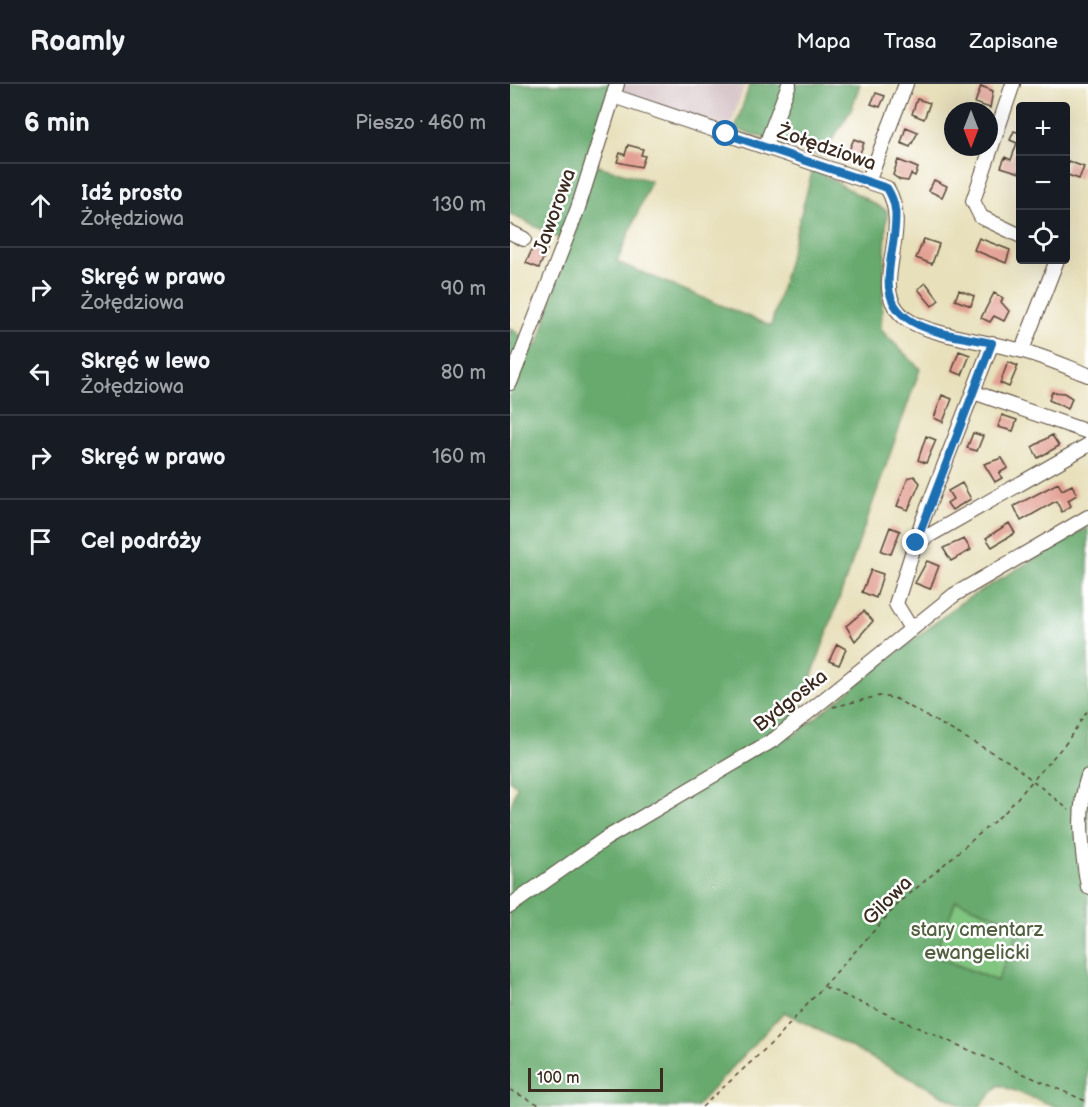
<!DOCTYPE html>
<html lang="pl">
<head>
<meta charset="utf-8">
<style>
	:root { --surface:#171b24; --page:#242831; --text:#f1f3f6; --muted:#9ea1a6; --line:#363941 }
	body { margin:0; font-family:"Balsamiq Sans",sans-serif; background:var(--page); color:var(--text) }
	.controls { position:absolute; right:18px; top:18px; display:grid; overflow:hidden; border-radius:6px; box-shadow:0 6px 24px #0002 }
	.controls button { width:54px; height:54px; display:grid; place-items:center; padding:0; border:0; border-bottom:2px solid var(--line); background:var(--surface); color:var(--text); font:30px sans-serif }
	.compass { position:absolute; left:434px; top:18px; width:54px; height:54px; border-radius:50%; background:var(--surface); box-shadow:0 6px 24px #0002; rotate:180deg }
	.scale { position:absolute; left:18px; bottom:15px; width:135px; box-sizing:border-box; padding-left:6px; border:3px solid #3b2a1e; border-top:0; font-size:16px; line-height:21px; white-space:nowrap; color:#3b2a1e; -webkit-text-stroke:4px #fff; paint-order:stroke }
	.stop { position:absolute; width:18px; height:18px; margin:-14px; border:4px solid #1f6fb2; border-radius:50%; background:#fff }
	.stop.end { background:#1f6fb2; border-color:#fff; box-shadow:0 2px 6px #0008 }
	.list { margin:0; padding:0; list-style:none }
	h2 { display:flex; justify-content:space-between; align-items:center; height:78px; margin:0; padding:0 24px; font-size:26px }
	h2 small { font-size:20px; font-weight:400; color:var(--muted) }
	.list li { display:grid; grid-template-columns:39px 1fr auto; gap:18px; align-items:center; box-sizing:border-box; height:84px; padding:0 24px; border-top:2px solid var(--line) }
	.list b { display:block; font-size:22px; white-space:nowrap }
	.list p { margin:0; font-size:20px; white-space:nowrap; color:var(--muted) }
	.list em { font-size:20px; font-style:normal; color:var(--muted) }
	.icon { flex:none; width:33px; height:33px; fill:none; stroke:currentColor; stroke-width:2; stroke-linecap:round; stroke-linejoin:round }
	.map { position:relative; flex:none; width:578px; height:1023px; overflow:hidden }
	header { display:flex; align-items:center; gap:36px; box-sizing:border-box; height:84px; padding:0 30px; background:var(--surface); border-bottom:2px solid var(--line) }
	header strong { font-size:28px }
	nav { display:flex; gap:33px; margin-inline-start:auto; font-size:21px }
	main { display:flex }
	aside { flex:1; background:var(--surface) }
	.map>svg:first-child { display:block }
</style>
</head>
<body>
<header>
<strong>Roamly</strong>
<nav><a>Mapa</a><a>Trasa</a><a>Zapisane</a></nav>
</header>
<main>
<aside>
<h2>6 min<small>Pieszo · 460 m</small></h2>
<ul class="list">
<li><svg class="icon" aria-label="ahead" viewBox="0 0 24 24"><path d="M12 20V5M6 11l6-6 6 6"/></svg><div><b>Idź prosto</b><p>Żołędziowa</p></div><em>130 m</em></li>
<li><svg class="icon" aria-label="right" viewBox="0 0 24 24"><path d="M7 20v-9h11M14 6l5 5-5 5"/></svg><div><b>Skręć w prawo</b><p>Żołędziowa</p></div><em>90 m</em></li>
<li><svg class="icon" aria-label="left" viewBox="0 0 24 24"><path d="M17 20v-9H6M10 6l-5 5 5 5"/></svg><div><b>Skręć w lewo</b><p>Żołędziowa</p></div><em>80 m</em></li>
<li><svg class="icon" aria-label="right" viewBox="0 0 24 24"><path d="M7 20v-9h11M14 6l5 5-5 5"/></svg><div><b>Skręć w prawo</b></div><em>160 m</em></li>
<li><svg class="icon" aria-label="arrive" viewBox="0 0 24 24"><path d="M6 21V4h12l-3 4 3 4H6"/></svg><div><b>Cel podróży</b></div></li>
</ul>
</aside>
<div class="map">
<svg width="578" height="1023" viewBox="0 0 578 1023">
	<rect width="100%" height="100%" fill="#fff"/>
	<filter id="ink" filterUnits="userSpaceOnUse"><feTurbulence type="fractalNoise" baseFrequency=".0167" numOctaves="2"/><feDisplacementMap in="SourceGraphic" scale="12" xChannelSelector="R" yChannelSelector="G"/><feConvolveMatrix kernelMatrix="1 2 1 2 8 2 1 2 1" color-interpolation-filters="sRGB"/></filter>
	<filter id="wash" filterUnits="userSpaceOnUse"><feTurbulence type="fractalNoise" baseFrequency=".008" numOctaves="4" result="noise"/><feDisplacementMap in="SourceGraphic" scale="24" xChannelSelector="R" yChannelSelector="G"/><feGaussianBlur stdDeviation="1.35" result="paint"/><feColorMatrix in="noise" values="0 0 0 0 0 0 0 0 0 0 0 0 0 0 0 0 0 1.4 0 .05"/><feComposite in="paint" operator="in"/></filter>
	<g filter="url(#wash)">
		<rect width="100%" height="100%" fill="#e8e0bb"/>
		<path fill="#d2bec1" d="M 113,0 L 235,0 L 220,43 L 118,11 L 111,5 Z"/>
		<path fill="#80c580" stroke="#5e784f" stroke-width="1.5" d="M 446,816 L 510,842 L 487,897 L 423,871 Z"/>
		<path fill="#68aa6e" stroke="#526a46" stroke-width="1.5" fill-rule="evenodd" d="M 0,0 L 101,0 L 77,79 L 141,97 L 107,178 L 261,242 L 303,85 L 377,127 L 371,246 L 410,285 L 280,654 L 450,519 L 578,443 L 578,1023 L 547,1023 L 489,1001 L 469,1023 L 455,1023 L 274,928 L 186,1023 L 0,1023 L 0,725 L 7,702 L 0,697 L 0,244 L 27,263 L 59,159 L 0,130 ZM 446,816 L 510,842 L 487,897 L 424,872 Z
			M 240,0 L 350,0 L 341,26 L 312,72 L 225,45 Z"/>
		<g id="blocks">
			<path fill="#e3a194" d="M 471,2 L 483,7 L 480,24 L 465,19 Z
				M 366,9 L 375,12 L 370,23 L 361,20 Z
				M 407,15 L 420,19 L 414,35 L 402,30 Z
				M 396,43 L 408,48 L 400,63 L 391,59 Z
				M 504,47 L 510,49 L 510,89 L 491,83 L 495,73 L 501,76 L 507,59 L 500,56 Z
				M 344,55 L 354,59 L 348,74 L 337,70 Z
				M 118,61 L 133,65 L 131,71 L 135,72 L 131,83 L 107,78 L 110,69 L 115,71 Z
				M 388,76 L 408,84 L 405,92 L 401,90 L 398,97 L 390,96 L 383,91 Z
				M 558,77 L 574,83 L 569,95 L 555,90 Z
				M 424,96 L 437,102 L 432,113 L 419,107 Z
				M 469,154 L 500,166 L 496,179 L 464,166 Z
				M 414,155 L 429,160 L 422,180 L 406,174 Z
				M 24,161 L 37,166 L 29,184 L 16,179 Z
				M 416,199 L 429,216 L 422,222 L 408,205 Z
				M 449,206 L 464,212 L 461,222 L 445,216 Z
				M 484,209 L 493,214 L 491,218 L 499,227 L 494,237 L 484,232 L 480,238 L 471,234 Z
				M 449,267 L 460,271 L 452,291 L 442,287 Z
				M 498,278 L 508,282 L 499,303 L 490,299 Z
				M 542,308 L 554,309 L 562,314 L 558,325 L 539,316 Z
				M 432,311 L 442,315 L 433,338 L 424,334 Z
				M 492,331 L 507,336 L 503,347 L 488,343 Z
				M 463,349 L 473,352 L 467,367 L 457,364 Z
				M 542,351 L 549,362 L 528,374 L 522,363 Z
				M 416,352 L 426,356 L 416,379 L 408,376 Z
				M 492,374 L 498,384 L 489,389 L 492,394 L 485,398 L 474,380 Z
				M 404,392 L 410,399 L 398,426 L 387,422 L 398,394 Z
				M 452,399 L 461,415 L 442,426 L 437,419 L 443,415 L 438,407 Z
				M 548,399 L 552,406 L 562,401 L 567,411 L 558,416 L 561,422 L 552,428 L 546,417 L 511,437 L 504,422 Z
				M 499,439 L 505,449 L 482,463 L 476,454 Z
				M 380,443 L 390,447 L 381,470 L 371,467 Z
				M 454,455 L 461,466 L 441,477 L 433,464 Z
				M 417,477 L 429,482 L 420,505 L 405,499 Z
				M 361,486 L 373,490 L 366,514 L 352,508 Z
				M 354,527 L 363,537 L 345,557 L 336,542 Z
				M 327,560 L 336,565 L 329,581 L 319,577 Z"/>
		</g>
	</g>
	<g filter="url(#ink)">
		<use href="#blocks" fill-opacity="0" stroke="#554536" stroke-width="1.5"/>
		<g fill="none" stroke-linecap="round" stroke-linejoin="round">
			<g stroke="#554536" stroke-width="16">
				<path id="minor" d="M 503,0 L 463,117 L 471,133 L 511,152
					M 103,12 L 377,104 C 395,133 380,167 379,198 C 378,212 384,225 395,234 C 417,251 480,258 509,266 C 533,272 555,282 578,291
					M 255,63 L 279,0
					M 358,98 L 396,0
					M 0,148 L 14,155
					M 512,266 L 547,176
					M 0,299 L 68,124 L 107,0
					M 463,308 L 578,348
					M 406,459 L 578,361
					M 400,543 L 386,520 L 411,441 L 482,259
					M 578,692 C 566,726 572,768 578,803
					M 0,822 L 95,755 L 265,655 L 444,511 L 578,433"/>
			</g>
			<path stroke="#554536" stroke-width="1.5" stroke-dasharray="4.5 4.5" stroke-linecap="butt" d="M 323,623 L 369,612 L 384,614 L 501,679 L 559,726
				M 315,903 L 578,1018
				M 0,1006 L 34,1023
				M 192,1023 L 266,955 L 388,820 L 496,727 L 556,659 L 578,626"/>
			<use href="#minor" stroke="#fff" stroke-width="14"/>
		</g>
	</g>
	<g fill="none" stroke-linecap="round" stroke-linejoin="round" filter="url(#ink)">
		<path stroke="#1f6fb2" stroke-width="8" d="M 216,50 L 377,104 C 388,121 386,135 384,153 C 382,170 377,188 379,204 C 384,249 448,251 482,259 L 406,459"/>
	</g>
	<g text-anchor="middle" stroke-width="5" stroke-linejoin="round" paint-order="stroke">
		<g font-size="20" fill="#3b2a1e" stroke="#fff">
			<text transform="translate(317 63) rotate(19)" y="7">Żołędziowa</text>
			<text transform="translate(44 127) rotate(-70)" y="7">Jaworowa</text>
			<text transform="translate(280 616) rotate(-38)" y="7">Bydgoska</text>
			<text transform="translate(377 816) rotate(-45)" y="7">Gilowa</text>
		</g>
		<g font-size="20" fill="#536040" stroke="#fff">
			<text x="467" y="852">stary cmentarz<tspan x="467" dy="23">ewangelicki</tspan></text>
		</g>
	</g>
</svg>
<div class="controls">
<button>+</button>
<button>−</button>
<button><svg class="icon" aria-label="locate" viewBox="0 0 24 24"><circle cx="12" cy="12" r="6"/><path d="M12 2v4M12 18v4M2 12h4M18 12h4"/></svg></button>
</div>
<svg class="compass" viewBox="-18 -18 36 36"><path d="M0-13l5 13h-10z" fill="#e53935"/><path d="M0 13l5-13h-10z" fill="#9ea1a6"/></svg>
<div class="scale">100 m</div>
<div class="stop" style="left:216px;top:50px"></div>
<div class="stop end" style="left:406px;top:459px"></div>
</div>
</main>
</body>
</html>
